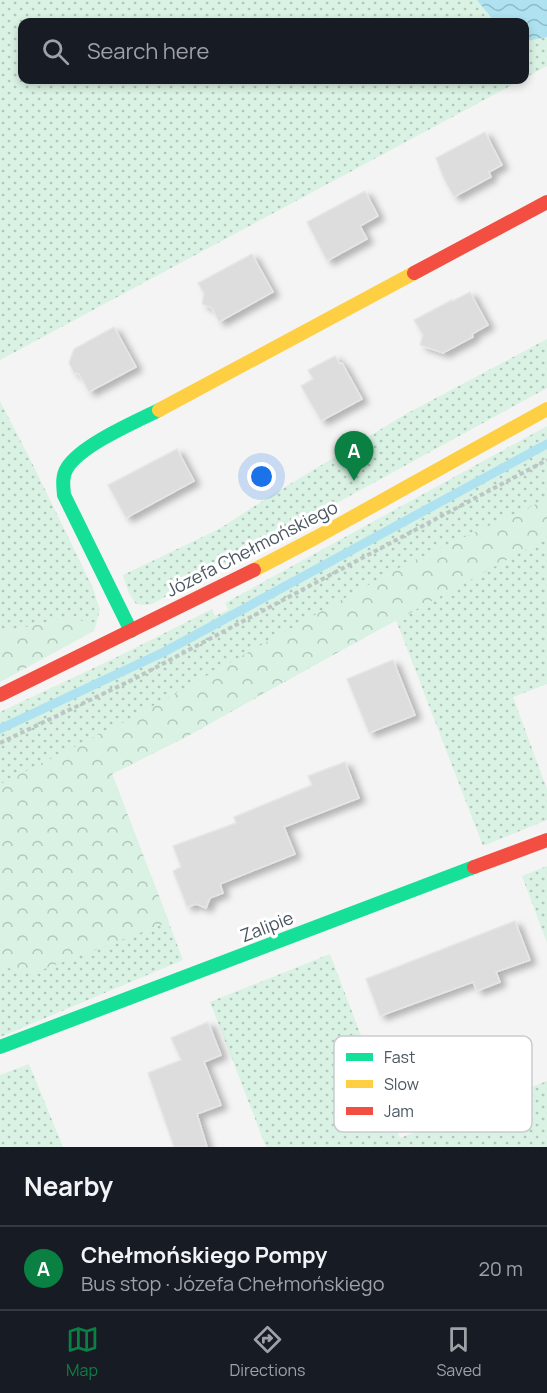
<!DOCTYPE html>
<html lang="en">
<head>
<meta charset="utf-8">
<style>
	:root { --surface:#171b24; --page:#20242c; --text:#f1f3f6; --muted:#9ea1a6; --line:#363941; --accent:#0b8043 }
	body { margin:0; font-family:Manrope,sans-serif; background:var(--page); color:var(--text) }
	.you { position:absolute; left:262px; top:477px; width:21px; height:21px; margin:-15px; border:4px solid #fff; border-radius:50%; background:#1a73e8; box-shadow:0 0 0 9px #1a73e833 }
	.badge { display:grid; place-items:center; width:39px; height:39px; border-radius:50%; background:var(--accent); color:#fff; font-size:20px; font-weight:700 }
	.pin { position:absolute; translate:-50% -50px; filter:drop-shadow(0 2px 3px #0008) }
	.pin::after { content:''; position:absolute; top:32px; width:21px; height:18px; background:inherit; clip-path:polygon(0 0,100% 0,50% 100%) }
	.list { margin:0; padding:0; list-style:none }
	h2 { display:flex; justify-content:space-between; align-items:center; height:78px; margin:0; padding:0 24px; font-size:26px }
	h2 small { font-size:20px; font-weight:400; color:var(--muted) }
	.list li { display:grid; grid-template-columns:39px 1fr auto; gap:18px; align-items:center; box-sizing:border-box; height:84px; padding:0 24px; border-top:2px solid var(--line) }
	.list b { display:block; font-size:22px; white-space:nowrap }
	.list p { margin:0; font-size:20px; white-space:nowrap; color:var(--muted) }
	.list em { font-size:20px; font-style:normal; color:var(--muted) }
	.icon { flex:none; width:33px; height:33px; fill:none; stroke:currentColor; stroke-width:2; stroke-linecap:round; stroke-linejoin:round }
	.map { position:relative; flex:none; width:547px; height:1147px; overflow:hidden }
	.search { position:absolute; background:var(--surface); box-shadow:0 3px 9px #0003; left:18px; right:18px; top:18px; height:66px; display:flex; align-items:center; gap:15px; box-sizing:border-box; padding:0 21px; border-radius:12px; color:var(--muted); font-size:22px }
	.sheet { height:162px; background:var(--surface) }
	nav { display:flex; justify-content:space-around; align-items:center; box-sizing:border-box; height:84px; border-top:2px solid var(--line); background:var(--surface); font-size:16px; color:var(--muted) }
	nav a { display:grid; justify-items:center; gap:3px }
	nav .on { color:var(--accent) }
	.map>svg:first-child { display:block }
</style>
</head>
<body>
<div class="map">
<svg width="547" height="1147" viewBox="0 0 547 1147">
	<defs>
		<pattern id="grass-dots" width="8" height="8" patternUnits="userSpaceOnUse" patternTransform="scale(1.5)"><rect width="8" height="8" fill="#d9f2e3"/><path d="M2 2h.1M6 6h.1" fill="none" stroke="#b2c7bb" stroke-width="1.8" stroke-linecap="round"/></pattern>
		<pattern id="forest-crowns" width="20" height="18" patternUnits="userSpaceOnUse" patternTransform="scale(1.5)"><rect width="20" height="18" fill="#d9f2e3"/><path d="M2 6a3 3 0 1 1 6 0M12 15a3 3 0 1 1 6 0" fill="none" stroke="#b2c7bb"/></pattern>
		<pattern id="water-waves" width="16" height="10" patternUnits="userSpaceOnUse" patternTransform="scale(1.5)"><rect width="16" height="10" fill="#aee2f0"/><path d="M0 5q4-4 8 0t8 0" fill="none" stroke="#90bac6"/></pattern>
		<filter id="shadow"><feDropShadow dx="6" dy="4" stdDeviation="3" flood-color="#0004"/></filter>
	</defs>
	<rect width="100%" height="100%" fill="#f4f4f4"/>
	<path fill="url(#grass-dots)" d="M 0,0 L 547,0 L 547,66 L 525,78 L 524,22 L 22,22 L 22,80 L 521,80 L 0,360 Z
		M 547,339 L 547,388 L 152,604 L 144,605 L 136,604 L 129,593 L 123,575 L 219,529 L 267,498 L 406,414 Z
		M 0,401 L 31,461 L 93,588 L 100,610 L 94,631 L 75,616 L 0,633 Z
		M 547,426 L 547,684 L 513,697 L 547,789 L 547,820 L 483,846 L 396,620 L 186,737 L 112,774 L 183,960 L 0,1037 L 0,712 L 117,657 L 212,609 L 215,616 L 228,610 L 225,603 Z
		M 547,866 L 547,943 L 522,876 Z
		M 330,954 L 400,1138 L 547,1081 L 547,1147 L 266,1147 L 210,1002 Z
		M 29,1064 L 63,1147 L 0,1147 L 0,1075 Z"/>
	<path fill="url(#forest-crowns)" d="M 547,499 L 547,538 L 256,697 L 186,737 L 112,774 L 169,922 L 31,974 L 0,966 L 0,784 L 124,722 L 404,565 Z
		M 75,616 L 94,631 L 0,682 L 0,633 Z"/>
	<path fill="url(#water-waves)" d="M 477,0 L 547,0 L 547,37 L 525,41 L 524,22 L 495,22 Z"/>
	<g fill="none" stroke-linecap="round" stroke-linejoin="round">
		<path stroke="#aee2f0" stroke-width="9" d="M 0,729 L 164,652 L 547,444"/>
	</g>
	<path fill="#ddddde" stroke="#e5e6e7" stroke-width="1.5" filter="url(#shadow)" d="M 485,132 L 502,165 L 489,172 L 491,177 L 454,197 L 444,179 L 436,158 Z
		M 365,191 L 378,216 L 360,226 L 367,239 L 327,261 L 307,222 Z
		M 252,254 L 273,292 L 219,322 L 212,308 L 202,304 L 204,294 L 198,283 Z
		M 470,292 L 488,325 L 472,334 L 473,337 L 443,353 L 420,345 L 423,335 L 414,320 L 452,300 L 453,301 Z
		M 114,327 L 136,367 L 89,392 L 79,374 L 74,373 L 69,363 L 74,349 Z
		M 335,356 L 340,364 L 342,363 L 362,399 L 321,421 L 301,386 L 313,379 L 308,370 Z
		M 177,449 L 194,481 L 126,518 L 108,485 Z
		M 393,660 L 415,715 L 369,733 L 347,679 Z
		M 345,762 L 359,798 L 284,827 L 295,854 L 220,884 L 223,893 L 210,898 L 206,908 L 196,904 L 187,907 L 173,871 L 181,867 L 173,846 L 236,823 L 234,817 L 312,785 L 308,776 Z
		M 515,921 L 530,960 L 496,972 L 500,982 L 477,991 L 473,982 L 380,1016 L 366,979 Z
		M 208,1022 L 221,1055 L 204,1062 L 221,1105 L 197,1114 L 207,1147 L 174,1147 L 148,1073 L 181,1060 L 171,1038 Z"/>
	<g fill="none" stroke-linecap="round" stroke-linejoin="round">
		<path stroke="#bcc7c4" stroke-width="4" stroke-dasharray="4.5 3" stroke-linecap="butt" d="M 0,743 L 134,679 L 547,460"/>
		<path stroke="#16e098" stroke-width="14" d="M 131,631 L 64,495 C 63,485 62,476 67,468 C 81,445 135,422 159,410
			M 0,1047 L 474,867"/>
		<path stroke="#ffcf43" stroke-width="14" d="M 159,410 L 414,273
			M 254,570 L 315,538 L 547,409"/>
		<path stroke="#f24e42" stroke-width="14" d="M 414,273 L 547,202
			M 0,695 L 254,570
			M 474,867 L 547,840"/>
	</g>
	<g text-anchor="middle" stroke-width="6" stroke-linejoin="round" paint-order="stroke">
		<g font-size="18" fill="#4a5661" stroke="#fff">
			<text transform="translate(252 549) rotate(-27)" y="6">Józefa Chełmońskiego</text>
			<text transform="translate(267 927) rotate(-21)" y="6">Zalipie</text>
		</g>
	</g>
	<rect x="334" y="1036" width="198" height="96" rx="9" fill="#fff" stroke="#c9ccd0" stroke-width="1.5"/>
	<rect x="346" y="1053" width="27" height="8" fill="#16e098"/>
	<rect x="346" y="1080" width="27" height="8" fill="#ffcf43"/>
	<rect x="346" y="1107" width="27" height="8" fill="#f24e42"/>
	<g font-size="16" fill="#4a5661">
		<text x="384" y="1063">Fast</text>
		<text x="384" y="1090">Slow</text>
		<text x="384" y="1117">Jam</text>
	</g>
</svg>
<div class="you"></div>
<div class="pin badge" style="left:354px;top:481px">A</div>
<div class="search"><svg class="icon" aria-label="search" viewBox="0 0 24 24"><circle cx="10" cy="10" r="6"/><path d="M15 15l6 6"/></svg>Search here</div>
</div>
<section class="sheet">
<h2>Nearby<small></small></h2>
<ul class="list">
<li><span class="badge">A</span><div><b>Chełmońskiego Pompy</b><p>Bus stop · Józefa Chełmońskiego</p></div><em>20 m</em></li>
</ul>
</section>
<nav>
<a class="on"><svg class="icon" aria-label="map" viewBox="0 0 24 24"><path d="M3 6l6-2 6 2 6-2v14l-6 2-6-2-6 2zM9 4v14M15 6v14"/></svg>Map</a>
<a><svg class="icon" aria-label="directions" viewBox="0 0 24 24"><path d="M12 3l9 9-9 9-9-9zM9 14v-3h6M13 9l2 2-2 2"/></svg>Directions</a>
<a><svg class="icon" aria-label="saved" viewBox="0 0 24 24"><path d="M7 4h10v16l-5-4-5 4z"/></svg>Saved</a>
</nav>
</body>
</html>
